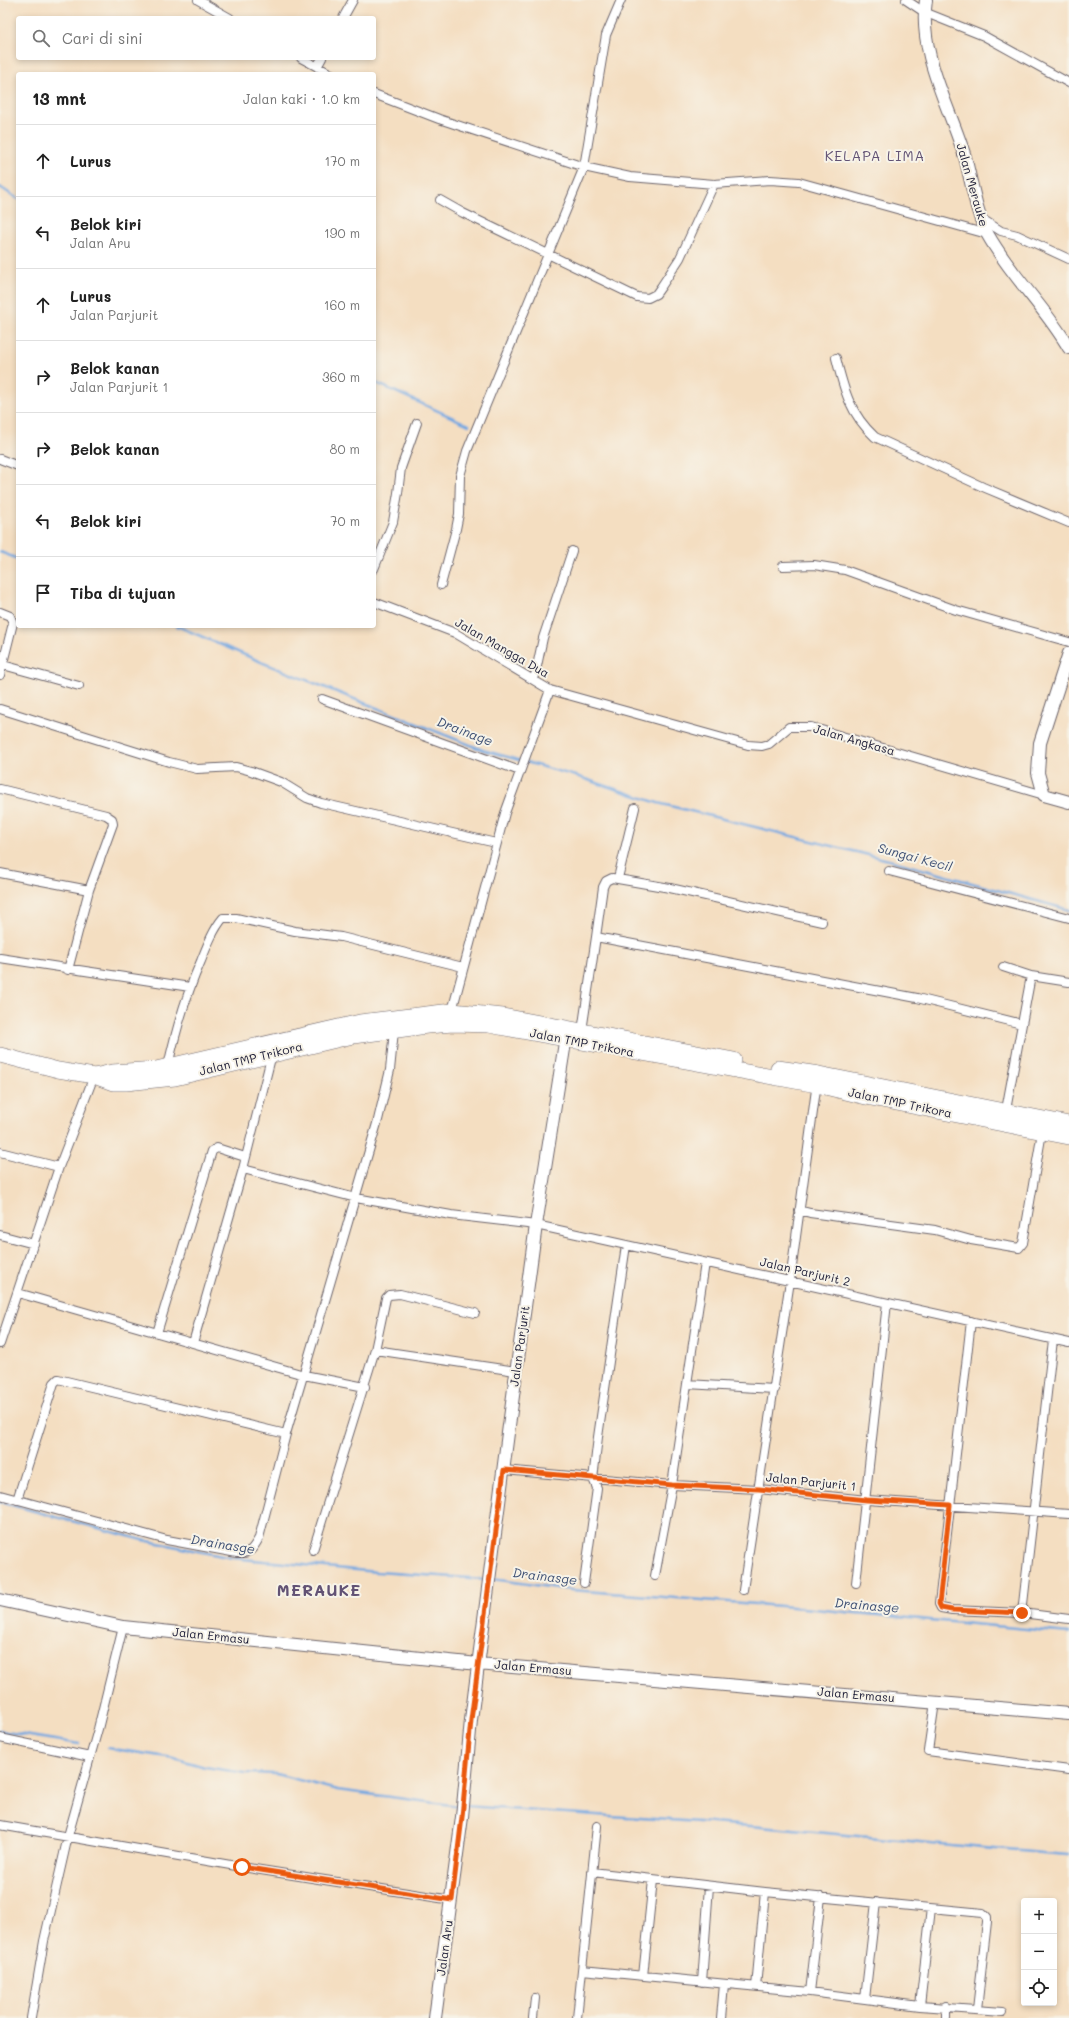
<!DOCTYPE html>
<html lang="id">
<head>
<meta charset="utf-8">
<style>
	:root { --surface:#fff; --page:#f6f6f6; --text:#222; --muted:#767676; --line:#e0e0e0 }
	body { margin:0; font-family:Mali,sans-serif; background:var(--page); color:var(--text) }
	.controls { position:absolute; right:12px; bottom:12px; display:grid; overflow:hidden; border-radius:4px; box-shadow:0 2px 6px #0003 }
	.controls button { width:36px; height:36px; display:grid; place-items:center; padding:0; border:0; border-bottom:1px solid var(--line); background:var(--surface); color:var(--text); font:20px sans-serif }
	.stop { position:absolute; width:12px; height:12px; margin:-9px; border:3px solid #ea580c; border-radius:50%; background:#fff }
	.stop.end { background:#ea580c; border-color:#fff; box-shadow:0 1px 4px #0008 }
	.list { margin:0; padding:0; list-style:none }
	h2 { display:flex; justify-content:space-between; align-items:center; height:52px; margin:0; padding:0 16px; font-size:17px }
	h2 small { font-size:13px; font-weight:400; color:var(--muted) }
	.list li { display:grid; grid-template-columns:26px 1fr auto; gap:12px; align-items:center; box-sizing:border-box; height:72px; padding:0 16px; border-top:1px solid var(--line) }
	.list b { display:block; font-size:15px; white-space:nowrap }
	.list p { margin:0; font-size:13px; white-space:nowrap; color:var(--muted) }
	.list em { font-size:13px; font-style:normal; color:var(--muted) }
	.icon { flex:none; width:22px; height:22px; fill:none; stroke:currentColor; stroke-width:2; stroke-linecap:round; stroke-linejoin:round }
	.map { position:relative; flex:none; width:1069px; height:2018px; overflow:hidden }
	.search { position:absolute; background:var(--surface); box-shadow:0 2px 6px #0003; left:16px; top:16px; width:360px; height:44px; display:flex; align-items:center; gap:10px; box-sizing:border-box; padding:0 14px; border-radius:4px; color:var(--muted); font-size:15px }
	.panel { position:absolute; background:var(--surface); box-shadow:0 2px 6px #0003; left:16px; top:72px; width:360px; height:556px; border-radius:4px }
	.map>svg:first-child { display:block }
</style>
</head>
<body>
<div class="map">
<svg width="1069" height="2018" viewBox="0 0 1069 2018">
	<rect width="100%" height="100%" fill="#f7f3e8"/>
	<filter id="ink" filterUnits="userSpaceOnUse"><feTurbulence type="fractalNoise" baseFrequency=".025" numOctaves="2"/><feDisplacementMap in="SourceGraphic" scale="8" xChannelSelector="R" yChannelSelector="G"/><feConvolveMatrix kernelMatrix="1 2 1 2 8 2 1 2 1" color-interpolation-filters="sRGB"/></filter>
	<filter id="wash" filterUnits="userSpaceOnUse"><feTurbulence type="fractalNoise" baseFrequency=".012" numOctaves="4" result="noise"/><feDisplacementMap in="SourceGraphic" scale="16" xChannelSelector="R" yChannelSelector="G"/><feGaussianBlur stdDeviation="0.9" result="paint"/><feColorMatrix in="noise" values="0 0 0 0 0 0 0 0 0 0 0 0 0 0 0 0 0 1.4 0 .05"/><feComposite in="paint" operator="in"/></filter>
	<g filter="url(#wash)">
		<rect width="100%" height="100%" fill="#f4dec1"/>
		<g fill="none" stroke-linecap="round" stroke-linejoin="round">
			<path stroke="#75a8e1" stroke-width="2.5" d="M 0,187 L 18,199
				M 374,382 L 469,425
				M 0,552 L 18,559
				M 177,626 L 266,664 L 483,750 L 579,777 L 658,803 L 897,862 L 1069,910
				M 0,1502 L 143,1540 L 232,1558 L 377,1572 L 485,1579
				M 492,1579 L 571,1590 L 781,1606 L 1069,1633
				M 0,1731 L 79,1744
				M 107,1748 L 174,1758 L 205,1767 L 245,1773 L 276,1774 L 337,1790 L 459,1806
				M 466,1806 C 543,1812 621,1816 699,1822 C 823,1831 946,1846 1069,1855"/>
		</g>
	</g>
	<g filter="url(#ink)">
		<g fill="none" stroke-linecap="round" stroke-linejoin="round">
			<g stroke="#6c646a" stroke-width="10">
				<path id="street" d="M 198,0 L 230,18
					M 906,0 L 924,12 L 984,36 L 1069,83
					M 343,18 L 353,0
					M 301,58 L 331,74
					M 317,67 L 322,58
					M 374,94 L 439,119 L 584,167 L 630,177 L 714,184 L 770,180 L 799,182 L 987,234
					M 440,200 L 463,213 L 637,297 L 648,298 L 656,294 L 661,287 L 680,258 L 714,184
					M 982,219 L 1001,231 L 1017,235 L 1069,259
					M 836,358 C 844,390 850,414 875,437 L 983,487 L 1069,523
					M 0,459 L 18,466
					M 783,566 L 814,565 L 845,570 L 956,610 L 1069,642
					M 374,569 L 393,522 L 398,493 L 401,468 L 417,423
					M 441,585 L 456,529 L 459,514 L 460,476 L 467,451 L 584,167 L 606,35 L 621,0
					M 374,602 L 455,633 L 550,690 L 748,745 L 762,746 L 769,744 L 789,727 L 811,727 L 1044,795
					M 0,612 L 10,616 L 13,623 L 0,675
					M 3,665 L 79,686
					M 534,680 L 543,638 L 572,551
					M 322,699 L 520,771
					M 0,709 L 169,762 L 197,769 L 236,767 L 251,771 L 281,782 L 307,798 L 321,803 L 496,843
					M 0,789 L 106,815 L 112,819 L 113,824 L 89,890 L 68,970
					M 889,871 L 1069,918
					M 0,873 L 89,890
					M 618,878 L 635,808
					M 822,922 L 670,888 L 612,878 L 606,881 L 603,887 L 596,937 L 917,998 L 1022,1024 L 1006,1110
					M 0,958 L 190,987
					M 1003,967 L 1031,976 L 1069,982
					M 452,1011 L 505,813 L 550,690
					M 1022,1024 L 1031,976
					M 582,1031 L 596,937
					M 168,1066 C 176,1030 186,995 201,961 C 207,946 213,930 223,918 L 236,918 L 295,931 L 341,937 L 463,967
					M 0,1152 L 59,1167
					M 243,1169 L 356,1198 L 451,1215 L 536,1225 L 1069,1343
					M 799,1210 L 810,1213 L 935,1230 L 971,1240 L 1019,1248 L 1023,1243 L 1042,1132
					M 0,1235 L 34,1244
					M 18,1293 L 304,1375 L 365,1387
					M 971,1321 L 939,1604 L 941,1608 L 952,1610 L 1022,1613 L 1069,1619
					M 157,1333 L 212,1151 L 217,1148 L 245,1157
					M 193,1343 L 243,1169 L 272,1054
					M 0,1344 L 59,1167 L 94,1076
					M 375,1350 L 386,1298 L 389,1295 L 400,1294 L 475,1313
					M 687,1384 L 775,1389
					M 504,1470 L 672,1485 L 759,1489 L 867,1500 L 1069,1514
					M 0,1495 L 167,1540 L 237,1553 C 250,1554 253,1549 259,1538 L 286,1434 L 378,1120 L 390,1070 L 394,1031
					M 17,1500 L 54,1383 L 58,1379 L 286,1434
					M 313,1550 L 375,1350 L 516,1371
					M 655,1576 L 672,1485 L 705,1263
					M 584,1583 L 597,1488 L 593,1479 L 598,1437 L 626,1245
					M 856,1583 L 887,1303
					M 743,1590 L 790,1281 L 817,1082
					M 1022,1613 L 1053,1340
					M 935,1702 L 928,1751 L 1069,1770
					M 0,1738 L 90,1757
					M 0,1825 L 242,1867 L 452,1900
					M 592,1872 L 765,1892 L 983,1913 L 987,1917 L 987,1922 L 977,2009
					M 582,1970 L 810,1992 L 920,2006 L 1003,2012
					M 643,1976 L 653,1880
					M 702,1982 L 709,1886
					M 756,1987 L 765,1892
					M 810,1992 L 821,1897
					M 865,1999 L 876,1902
					M 920,2006 L 931,1908
					M 31,2018 L 44,1941 L 68,1836 L 98,1729 L 123,1627
					M 533,2018 L 535,1998
					M 577,2018 L 597,1826
					M 721,2018 L 724,1984
					M 946,2018 L 946,2006"/>
			</g>
			<g stroke="#6c646a" stroke-width="14">
				<path id="secondary" d="M 926,0 C 918,54 950,107 965,157 C 971,179 977,217 988,235 C 1011,276 1046,308 1069,348
					M 1069,653 L 1040,743 L 1038,773 L 1044,795 L 1069,802
					M 0,1600 L 123,1627 L 478,1664 L 1069,1714
					M 435,2018 L 462,1817 L 471,1720 L 508,1433 L 536,1225 L 567,1030"/>
			</g>
			<g stroke="#6c646a" stroke-width="16">
				<path id="highway" d="M 0,1055 L 58,1070 L 94,1076 L 113,1083 L 126,1083 L 175,1078 L 353,1036 L 427,1026 L 453,1024 L 489,1025 L 817,1085 L 866,1097 L 1069,1137
					M 778,1068 L 819,1074 L 1069,1124
					M 94,1076 L 112,1072 L 156,1069 L 360,1022 L 452,1011 L 503,1016 L 734,1060"/>
			</g>
			<use href="#street" stroke="#fff" stroke-width="8"/>
			<use href="#secondary" stroke="#fff" stroke-width="12"/>
			<use href="#highway" stroke="#fff" stroke-width="15"/>
		</g>
	</g>
	<g fill="none" stroke-linecap="round" stroke-linejoin="round" filter="url(#ink)">
		<path stroke="#ea580c" stroke-width="5" d="M 242,1867 L 452,1900 L 462,1817 L 471,1720 L 504,1470 L 672,1485 L 759,1489 L 867,1500 L 950,1505 L 939,1604 L 941,1608 L 952,1610 L 1022,1613"/>
	</g>
	<g text-anchor="middle" stroke-width="4" stroke-linejoin="round" paint-order="stroke">
		<g font-size="12" fill="#22223b" stroke="#f7f3e8">
			<text transform="translate(972 185) rotate(74)" y="4">Jalan Merauke</text>
			<text transform="translate(502 648) rotate(30)" y="4">Jalan Mangga Dua</text>
			<text transform="translate(854 740) rotate(16)" y="4">Jalan Angkasa</text>
			<text transform="translate(582 1043) rotate(11)" y="4">Jalan TMP Trikora</text>
			<text transform="translate(251 1059) rotate(-14)" y="4">Jalan TMP Trikora</text>
			<text transform="translate(900 1103) rotate(12)" y="4">Jalan TMP Trikora</text>
			<text transform="translate(805 1272) rotate(13)" y="4">Jalan Parjurit 2</text>
			<text transform="translate(520 1346) rotate(-82)" y="4">Jalan Parjurit</text>
			<text transform="translate(811 1482) rotate(6)" y="4">Jalan Parjurit 1</text>
			<text transform="translate(211 1636) rotate(6)" y="4">Jalan Ermasu</text>
			<text transform="translate(533 1668) rotate(5)" y="4">Jalan Ermasu</text>
			<text transform="translate(856 1695) rotate(5)" y="4">Jalan Ermasu</text>
			<text transform="translate(445 1948) rotate(-82)" y="4">Jalan Aru</text>
		</g>
		<g font-size="13" font-style="italic" fill="#3f5175" stroke="#f7f3e8">
			<text transform="translate(465 731) rotate(21)" y="5">Drainage</text>
			<text transform="translate(915 857) rotate(15)" y="5">Sungai Kecil</text>
			<text transform="translate(223 1544) rotate(9)" y="5">Drainasge</text>
			<text transform="translate(545 1576) rotate(7)" y="5">Drainasge</text>
			<text transform="translate(867 1605) rotate(5)" y="5">Drainasge</text>
		</g>
		<g font-size="14" letter-spacing="1" fill="#625274" stroke="#f7f3e8">
			<text x="875" y="161">KELAPA LIMA</text>
		</g>
		<g font-size="16" font-weight="bold" letter-spacing="1" fill="#625274" stroke="#f7f3e8">
			<text x="319" y="1596">MERAUKE</text>
		</g>
	</g>
</svg>
<div class="controls">
<button>+</button>
<button>−</button>
<button><svg class="icon" aria-label="locate" viewBox="0 0 24 24"><circle cx="12" cy="12" r="6"/><path d="M12 2v4M12 18v4M2 12h4M18 12h4"/></svg></button>
</div>
<div class="stop" style="left:242px;top:1867px"></div>
<div class="stop end" style="left:1022px;top:1613px"></div>
<div class="search"><svg class="icon" aria-label="search" viewBox="0 0 24 24"><circle cx="10" cy="10" r="6"/><path d="M15 15l6 6"/></svg>Cari di sini</div>
<section class="panel">
<h2>13 mnt<small>Jalan kaki · 1.0 km</small></h2>
<ul class="list">
<li><svg class="icon" aria-label="ahead" viewBox="0 0 24 24"><path d="M12 20V5M6 11l6-6 6 6"/></svg><div><b>Lurus</b></div><em>170 m</em></li>
<li><svg class="icon" aria-label="left" viewBox="0 0 24 24"><path d="M17 20v-9H6M10 6l-5 5 5 5"/></svg><div><b>Belok kiri</b><p>Jalan Aru</p></div><em>190 m</em></li>
<li><svg class="icon" aria-label="ahead" viewBox="0 0 24 24"><path d="M12 20V5M6 11l6-6 6 6"/></svg><div><b>Lurus</b><p>Jalan Parjurit</p></div><em>160 m</em></li>
<li><svg class="icon" aria-label="right" viewBox="0 0 24 24"><path d="M7 20v-9h11M14 6l5 5-5 5"/></svg><div><b>Belok kanan</b><p>Jalan Parjurit 1</p></div><em>360 m</em></li>
<li><svg class="icon" aria-label="right" viewBox="0 0 24 24"><path d="M7 20v-9h11M14 6l5 5-5 5"/></svg><div><b>Belok kanan</b></div><em>80 m</em></li>
<li><svg class="icon" aria-label="left" viewBox="0 0 24 24"><path d="M17 20v-9H6M10 6l-5 5 5 5"/></svg><div><b>Belok kiri</b></div><em>70 m</em></li>
<li><svg class="icon" aria-label="arrive" viewBox="0 0 24 24"><path d="M6 21V4h12l-3 4 3 4H6"/></svg><div><b>Tiba di tujuan</b></div></li>
</ul>
</section>
</div>
</body>
</html>
